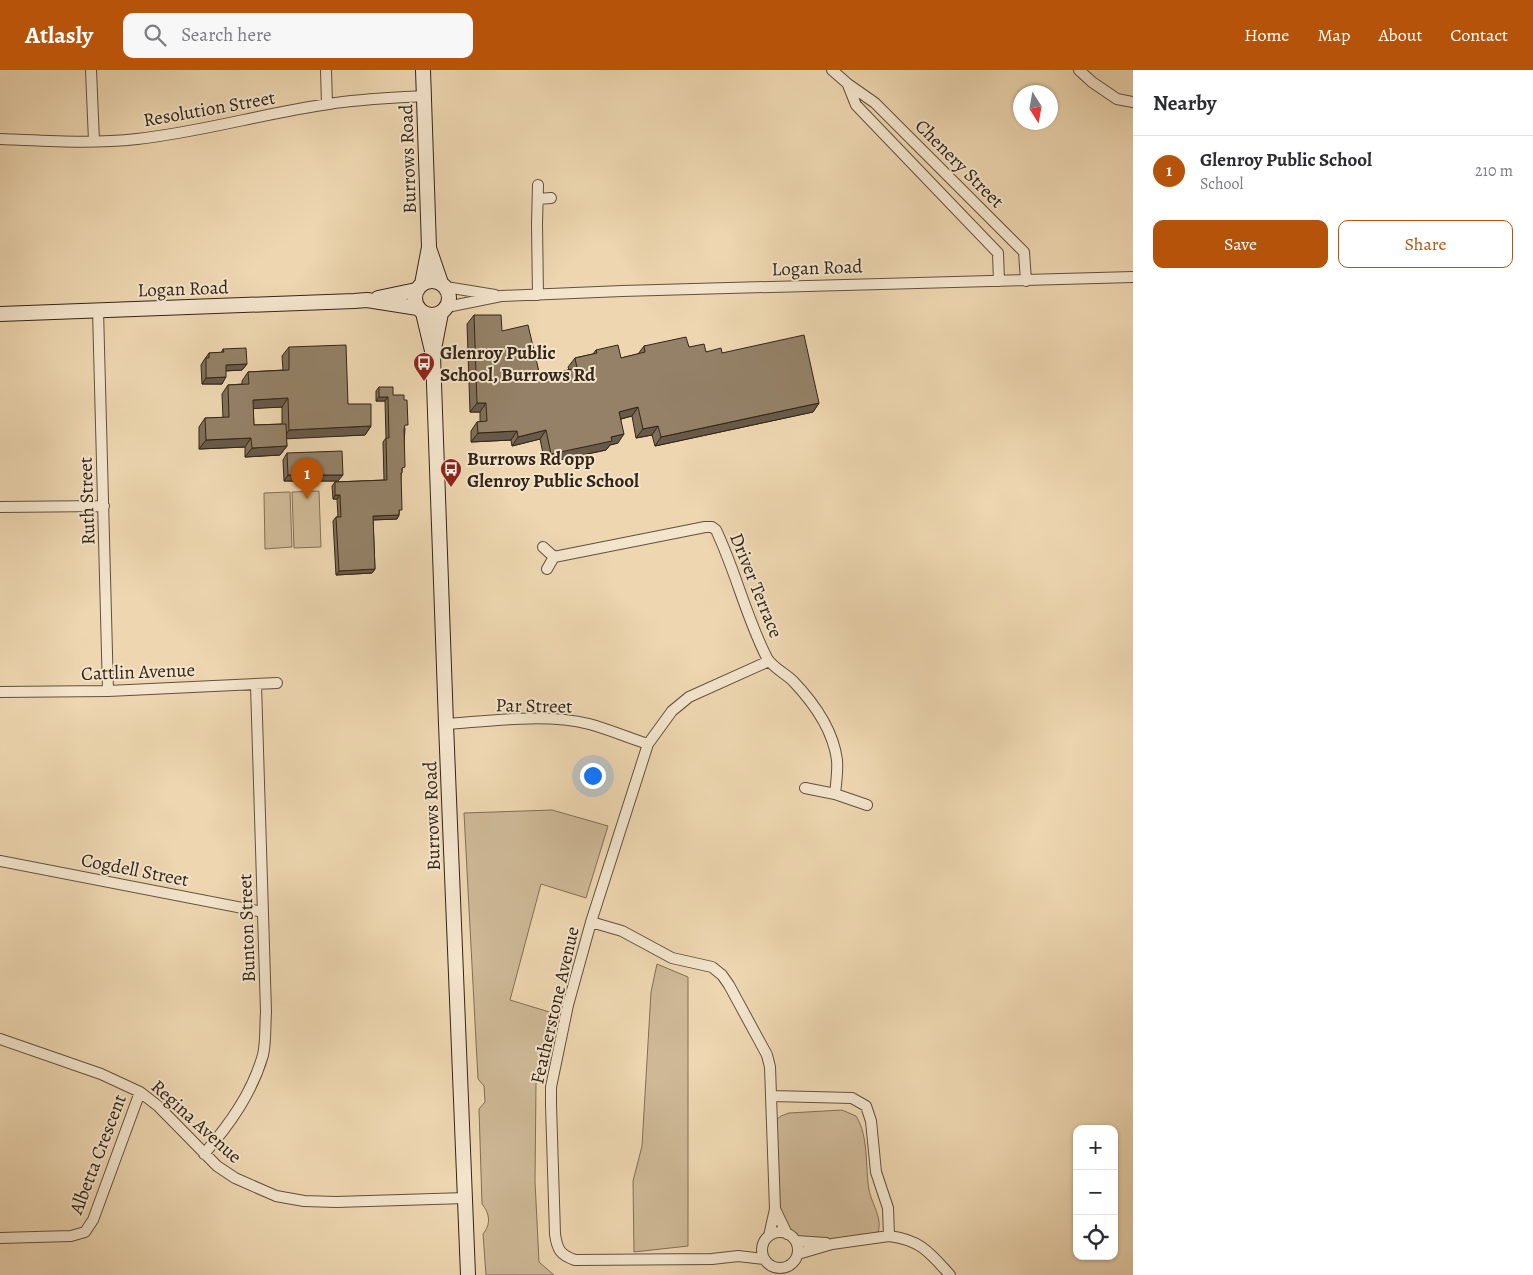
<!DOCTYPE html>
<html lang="en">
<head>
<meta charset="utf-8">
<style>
	:root { --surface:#fff; --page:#f7f7f7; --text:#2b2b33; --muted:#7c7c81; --line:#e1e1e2; --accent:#b45309 }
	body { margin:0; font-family:Alegreya,serif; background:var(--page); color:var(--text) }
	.controls { position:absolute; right:15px; bottom:15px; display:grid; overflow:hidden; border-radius:10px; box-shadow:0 1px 4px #0004 }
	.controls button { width:45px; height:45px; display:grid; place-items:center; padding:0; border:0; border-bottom:1px solid var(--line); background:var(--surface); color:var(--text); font:25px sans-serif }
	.compass { position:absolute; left:1013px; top:15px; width:45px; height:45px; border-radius:50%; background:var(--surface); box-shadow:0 1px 4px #0004; rotate:169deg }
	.you { position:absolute; left:592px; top:705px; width:18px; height:18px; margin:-12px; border:4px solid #fff; border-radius:50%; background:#1a73e8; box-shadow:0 0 0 8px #1a73e833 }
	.badge { display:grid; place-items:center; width:32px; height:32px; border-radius:50%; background:var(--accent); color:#fff; font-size:16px; font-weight:700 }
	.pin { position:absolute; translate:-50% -41px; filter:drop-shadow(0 1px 2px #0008) }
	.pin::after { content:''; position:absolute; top:26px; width:18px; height:15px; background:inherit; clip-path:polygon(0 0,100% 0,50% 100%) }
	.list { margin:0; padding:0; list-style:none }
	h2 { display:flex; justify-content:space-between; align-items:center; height:65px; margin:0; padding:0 20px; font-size:21px }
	h2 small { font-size:16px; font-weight:400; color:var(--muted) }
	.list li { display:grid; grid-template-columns:32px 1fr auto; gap:15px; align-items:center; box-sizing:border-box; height:70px; padding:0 20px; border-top:1px solid var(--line) }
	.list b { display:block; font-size:19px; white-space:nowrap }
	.list p { margin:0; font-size:16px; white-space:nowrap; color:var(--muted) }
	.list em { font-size:16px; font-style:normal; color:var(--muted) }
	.actions { display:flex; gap:10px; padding:15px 20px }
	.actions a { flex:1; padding:11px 0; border:1px solid var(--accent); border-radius:10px; text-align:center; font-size:18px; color:var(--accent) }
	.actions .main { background:var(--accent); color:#fff }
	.icon { flex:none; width:28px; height:28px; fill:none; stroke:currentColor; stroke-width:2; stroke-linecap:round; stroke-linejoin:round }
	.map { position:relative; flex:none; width:1133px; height:1205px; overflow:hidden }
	header { display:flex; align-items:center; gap:30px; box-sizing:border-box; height:70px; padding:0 25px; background:var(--accent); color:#fff }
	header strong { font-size:24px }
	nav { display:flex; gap:28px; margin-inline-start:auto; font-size:18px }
	.search { width:350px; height:45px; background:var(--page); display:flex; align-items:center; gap:12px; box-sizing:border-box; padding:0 18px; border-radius:10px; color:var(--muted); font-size:19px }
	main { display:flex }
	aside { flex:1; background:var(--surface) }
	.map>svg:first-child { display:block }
</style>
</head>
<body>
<header>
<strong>Atlasly</strong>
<div class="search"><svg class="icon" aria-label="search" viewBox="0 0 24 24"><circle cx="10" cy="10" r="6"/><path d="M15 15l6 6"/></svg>Search here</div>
<nav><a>Home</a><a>Map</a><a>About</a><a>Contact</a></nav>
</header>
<main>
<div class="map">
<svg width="1133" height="1205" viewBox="0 0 1133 1205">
	<rect width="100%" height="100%" fill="#edd6b0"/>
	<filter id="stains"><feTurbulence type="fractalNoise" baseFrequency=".004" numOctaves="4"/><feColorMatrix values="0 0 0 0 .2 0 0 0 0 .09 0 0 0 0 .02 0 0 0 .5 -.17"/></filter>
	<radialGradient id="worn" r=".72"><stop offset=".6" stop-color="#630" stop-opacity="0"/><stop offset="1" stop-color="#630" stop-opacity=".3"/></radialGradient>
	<path fill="#ceb896" stroke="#816e56" d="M 319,421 L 321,477 L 294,478 L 292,422 Z
		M 290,422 L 292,477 L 265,479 L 264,423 Z
		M 552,740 L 608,756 L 586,828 L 541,814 L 510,930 L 556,944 L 536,1014 L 535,1111 L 539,1192 L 554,1205 L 486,1205 L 483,1164 C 491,1154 490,1144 482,1134 L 479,1039 L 485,1032 L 484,1016 L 478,1009 L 464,743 Z
		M 657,894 L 688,907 L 688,1176 L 634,1182 L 633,1111 L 642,1076 L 651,922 Z
		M 842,1040 L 856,1046 C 869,1067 865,1096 869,1120 C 872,1135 884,1150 877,1165 L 804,1177 L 780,1161 L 776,1050 L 781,1046 L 789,1043 Z"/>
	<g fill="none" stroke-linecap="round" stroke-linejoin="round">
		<g stroke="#62503d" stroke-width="12">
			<path id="street" d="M 91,0 L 94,71
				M 326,0 L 327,34
				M 832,0 L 848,14 L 875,33 L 1024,182 L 1026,211
				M 1079,0 L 1092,12 L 1117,29 L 1133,32
				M 848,15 L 856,35 L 998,183 L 999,211
				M 0,69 C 45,71 93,74 137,69 C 202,62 264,43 329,34 C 360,29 392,28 424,26
				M 538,129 L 551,128
				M 446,217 L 495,225
				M 538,225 L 537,154 L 538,115
				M 447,237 L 501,226 L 622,221 L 1133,207
				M 98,240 L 108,621
				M 0,437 L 104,436
				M 543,477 L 554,487
				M 554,487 L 705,457 L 712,457 L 716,460 C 736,502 746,547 767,588 C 773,598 785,603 793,611 C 814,633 833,659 837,690 C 838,702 836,713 835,724
				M 547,499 L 554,487
				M 0,622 L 108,621 L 277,613
				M 446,654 C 490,651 546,643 589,654 C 608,659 629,668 648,674
				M 805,718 L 835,724 L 867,735
				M 0,791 L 263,842
				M 591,852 L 622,861 L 672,888 L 712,897 L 722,905 L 729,915 L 767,985 L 770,997 L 775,1139 L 769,1166
				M 0,969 L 101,1004 L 140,1022 L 158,1036 L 217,1096 L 235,1108 L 276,1126 L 304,1131 L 336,1132 L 466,1128
				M 772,1026 L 852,1028 L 866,1036 L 871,1051 L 876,1102 L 888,1138 L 889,1166 L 832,1174 L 798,1184
				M 204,1084 C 230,1054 252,1023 263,985 C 266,972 265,956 266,942 L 256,615
				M 775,1139 L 787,1164
				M762 1180a18 18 0 1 1 36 0a18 18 0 1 1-36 0Z
				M 889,1166 C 921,1170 930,1183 950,1205
				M 0,1168 L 71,1166 L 85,1162 L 93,1150 L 140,1022
				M 796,1171 L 826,1173
				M 764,1189 L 738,1186 L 712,1189 L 575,1190 C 560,1185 557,1179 555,1164 L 551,1035 L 551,1017 L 568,935 L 591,852 L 648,674 L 672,641 L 689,627 L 769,591"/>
		</g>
		<g stroke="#342417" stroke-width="16">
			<path id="secondary" d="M 429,178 L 441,213
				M415 228a17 17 0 1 1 34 0a17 17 0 1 1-34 0Z
				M 422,214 L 429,177 L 423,0
				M 378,228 L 416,220
				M 423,243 L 433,285 L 446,654 L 468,1205
				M 0,244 L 354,231 L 367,230 L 418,238
				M 434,279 L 441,243"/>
		</g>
		<use href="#street" stroke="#f3e4cc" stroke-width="10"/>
		<use href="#secondary" stroke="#f3e4cc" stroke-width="14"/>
	</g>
	<path fill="#7f6f59" stroke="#342417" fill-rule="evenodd" d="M 474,245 L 502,261 L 540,306 L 569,300 L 568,297 L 575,288 L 593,284 L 596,280 L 621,288 L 638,284 L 644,276 L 689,277 L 706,282 L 722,283 L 819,333 L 813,342 L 655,376 L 652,365 L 636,368 L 632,346 L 621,349 L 618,373 L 610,375 L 606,380 L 545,393 L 540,369 L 512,376 L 511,370 L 471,372 L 471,361 L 477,352 L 480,352 L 480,342 L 470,342 L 467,254 Z
		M 289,277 L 371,356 L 365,365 L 286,368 L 287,376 L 280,385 L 245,387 L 245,377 L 199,379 L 199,357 L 205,348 L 223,348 L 222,324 L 228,315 L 242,314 L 242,311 L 248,302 L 283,300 L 282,286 ZM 282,337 L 282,354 L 254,355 L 253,338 Z
		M 223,279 L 247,294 L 242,300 L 226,301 L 222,314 L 202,314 L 201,295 L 204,290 L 209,283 L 221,283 Z
		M 379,317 L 393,325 L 405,359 L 402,401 L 401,405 L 399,445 L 397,449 L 373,450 L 375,499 L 372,503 L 336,505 L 333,451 L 336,447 L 338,447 L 337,429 L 333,429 L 332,416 L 335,412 L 384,410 L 383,372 L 386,368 L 385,331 L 376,331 L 376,321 Z
		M 287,383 L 338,411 L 284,411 L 283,390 Z"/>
	<path fill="#685a48" stroke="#342417" d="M 247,294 L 242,300 L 221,301 L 226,295 Z
		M 226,307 L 222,314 L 202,314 L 206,308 Z
		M 379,327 L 388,327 L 385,331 L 376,331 Z
		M 288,328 L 282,337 L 247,339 L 253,330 Z
		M 477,333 L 486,333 L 480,342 L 470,342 Z
		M 819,333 L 813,342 L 655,376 L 661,367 Z
		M 638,337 L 632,346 L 613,351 L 619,342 Z
		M 371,356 L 365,365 L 283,369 L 289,360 Z
		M 658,356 L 652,365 L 636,368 L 643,359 Z
		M 546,360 L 540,369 L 512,376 L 518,367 Z
		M 517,361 L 511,370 L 471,372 L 478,363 Z
		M 624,364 L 618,373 L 610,375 L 606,380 L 545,393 L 551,384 L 611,367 Z
		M 251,368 L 245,377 L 199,379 L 206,370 Z
		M 287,376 L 280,385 L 245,387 L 252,378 Z
		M 288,405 L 343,405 L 338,411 L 284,411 Z
		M 335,425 L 340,425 L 337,429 L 333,429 Z
		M 399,445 L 397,449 L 370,450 L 373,446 Z
		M 375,499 L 372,503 L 336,505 L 339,501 Z"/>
	<path fill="#948167" stroke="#342417" d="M 474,245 L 501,245 L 502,261 L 528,255 L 540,306 L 577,298 L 575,288 L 597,283 L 596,280 L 618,275 L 621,288 L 645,282 L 644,276 L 686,267 L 689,277 L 704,274 L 706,282 L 721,278 L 722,283 L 804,265 L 819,333 L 661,367 L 658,356 L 643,359 L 638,337 L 619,342 L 624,364 L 611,367 L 612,371 L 551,384 L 546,360 L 518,367 L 517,361 L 478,363 L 477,352 L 487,351 L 486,333 L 477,333 Z
		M 346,275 L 348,334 L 371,334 L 371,356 L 289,360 L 288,328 L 253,330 L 254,355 L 286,354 L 287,376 L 252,378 L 251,368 L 206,370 L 205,348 L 229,347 L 228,315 L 249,314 L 248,302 L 289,300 L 289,277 Z
		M 246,278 L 247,294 L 226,295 L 226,307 L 206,308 L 206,288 L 209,288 L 209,283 L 224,282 L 223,279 Z
		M 379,317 L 393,317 L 393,325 L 404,325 L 404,330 L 407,330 L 408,355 L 405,355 L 404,360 L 405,397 L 402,398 L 402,403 L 401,403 L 402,440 L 399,440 L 399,445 L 373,446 L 375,499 L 339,501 L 336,447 L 341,447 L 340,425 L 335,425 L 335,412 L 387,410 L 386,368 L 389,368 L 388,327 L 379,327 Z
		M 342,381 L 343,405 L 288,405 L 287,383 Z"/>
	<defs>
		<g id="bus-pin" transform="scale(1.125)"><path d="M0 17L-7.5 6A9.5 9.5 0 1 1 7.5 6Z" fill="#8f2418" stroke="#f3e4cc"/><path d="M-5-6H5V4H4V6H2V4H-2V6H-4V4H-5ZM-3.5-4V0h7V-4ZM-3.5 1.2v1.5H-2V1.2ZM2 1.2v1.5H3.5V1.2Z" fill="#fff"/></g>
	</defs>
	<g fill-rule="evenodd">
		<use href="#bus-pin" x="424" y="293"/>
		<use href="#bus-pin" x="451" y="399"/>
	</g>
	<g text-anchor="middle" stroke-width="4" stroke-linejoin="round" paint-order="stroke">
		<g font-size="19" fill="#342417" stroke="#f3e4cc">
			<text transform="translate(209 38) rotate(-10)" y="7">Resolution Street</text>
			<text transform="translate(407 89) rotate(-92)" y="7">Burrows Road</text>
			<text transform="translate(960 93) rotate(45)" y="7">Chenery Street</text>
			<text transform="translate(817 197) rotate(-2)" y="7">Logan Road</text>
			<text transform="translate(183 218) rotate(-2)" y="7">Logan Road</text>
			<text transform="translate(86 431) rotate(-92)" y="7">Ruth Street</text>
			<text transform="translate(757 515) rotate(68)" y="7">Driver Terrace</text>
			<text transform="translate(138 601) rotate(-2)" y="7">Cattlin Avenue</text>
			<text transform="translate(534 635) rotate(1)" y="7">Par Street</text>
			<text transform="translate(431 746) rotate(-92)" y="7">Burrows Road</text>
			<text transform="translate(135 799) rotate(11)" y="7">Cogdell Street</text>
			<text transform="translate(246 858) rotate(-92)" y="7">Bunton Street</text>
			<text transform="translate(554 935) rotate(-77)" y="7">Featherstone Avenue</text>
			<text transform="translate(197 1051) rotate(42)" y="7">Regina Avenue</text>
			<text transform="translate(97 1084) rotate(-69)" y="7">Albetta Crescent</text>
		</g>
		<g font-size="19" font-weight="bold" fill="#342417" stroke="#f3e4cc" text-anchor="start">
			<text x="440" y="289">Glenroy Public<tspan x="440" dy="22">School, Burrows Rd</tspan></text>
			<text x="467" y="395">Burrows Rd opp<tspan x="467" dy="22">Glenroy Public School</tspan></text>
		</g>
	</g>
	<rect width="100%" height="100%" filter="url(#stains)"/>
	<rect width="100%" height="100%" fill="url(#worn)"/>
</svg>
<div class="controls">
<button>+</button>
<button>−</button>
<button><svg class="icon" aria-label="locate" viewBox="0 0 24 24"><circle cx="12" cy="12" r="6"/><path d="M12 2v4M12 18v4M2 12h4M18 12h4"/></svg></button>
</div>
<svg class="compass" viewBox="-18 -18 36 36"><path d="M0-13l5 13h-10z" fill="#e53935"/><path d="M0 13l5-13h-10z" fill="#7c7c81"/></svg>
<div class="you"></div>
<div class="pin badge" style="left:307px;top:429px">1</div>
</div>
<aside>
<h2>Nearby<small></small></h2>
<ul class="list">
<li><span class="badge">1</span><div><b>Glenroy Public School</b><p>School</p></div><em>210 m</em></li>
</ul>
<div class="actions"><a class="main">Save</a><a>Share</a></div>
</aside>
</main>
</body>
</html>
